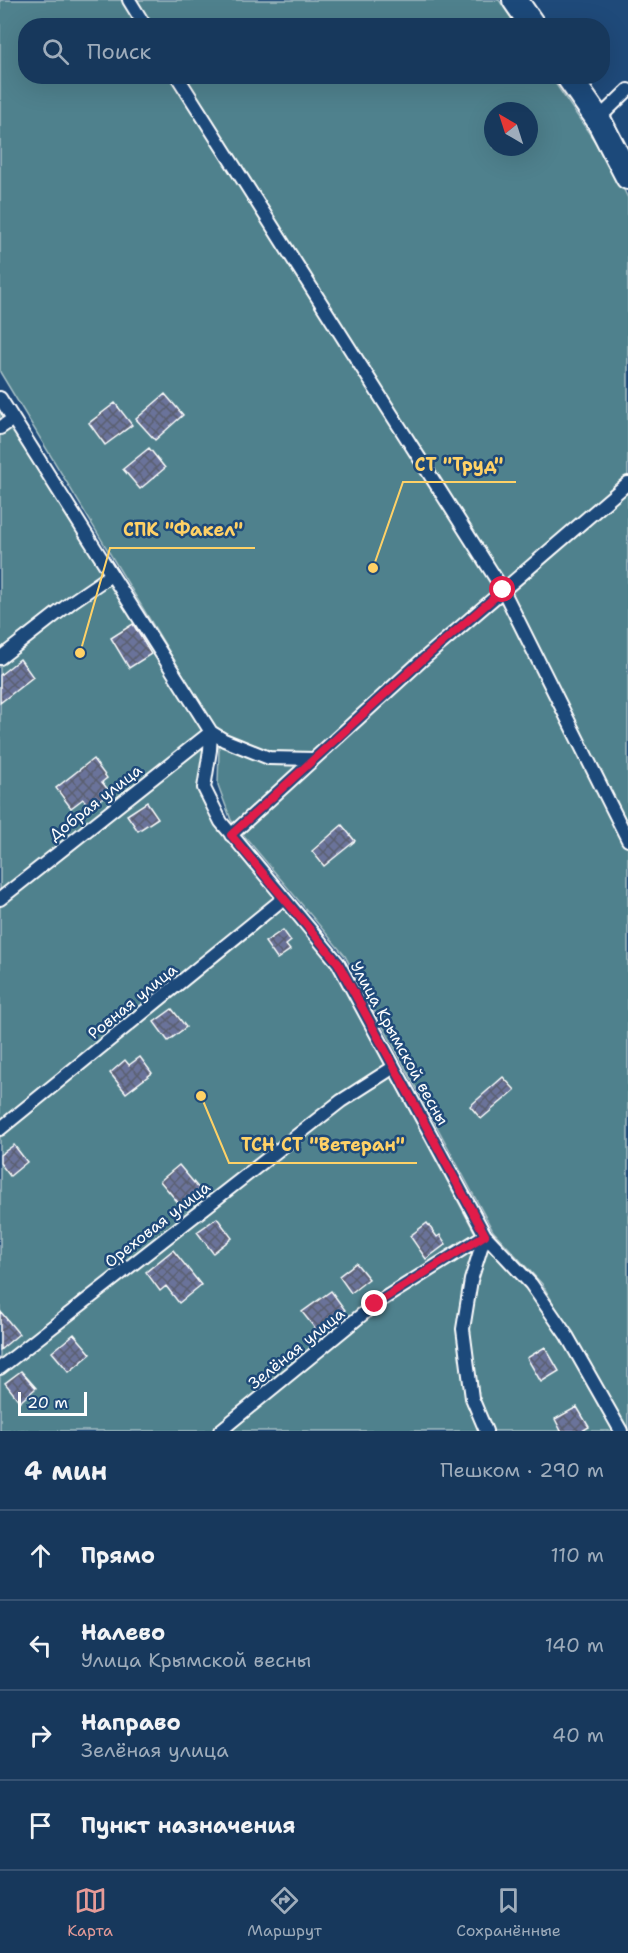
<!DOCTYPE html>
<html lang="ru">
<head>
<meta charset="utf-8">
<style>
	:root { --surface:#17385c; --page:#203f62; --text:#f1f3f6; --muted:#9eacbb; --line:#365272; --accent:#e69b98 }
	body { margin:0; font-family:"Shantell Sans",sans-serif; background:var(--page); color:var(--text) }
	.compass { position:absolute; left:484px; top:102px; width:54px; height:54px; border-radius:50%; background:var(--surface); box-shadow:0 6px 24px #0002; rotate:321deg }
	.scale { position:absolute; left:18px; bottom:15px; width:69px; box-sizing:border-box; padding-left:6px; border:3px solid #fff; border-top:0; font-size:16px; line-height:21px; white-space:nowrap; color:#fff; -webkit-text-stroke:4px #1f4a7a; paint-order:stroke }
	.stop { position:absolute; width:18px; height:18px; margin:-14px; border:4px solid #e11d48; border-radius:50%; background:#fff }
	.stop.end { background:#e11d48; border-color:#fff; box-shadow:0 2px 6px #0008 }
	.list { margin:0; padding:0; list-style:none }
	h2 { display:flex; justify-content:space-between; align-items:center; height:78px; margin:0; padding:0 24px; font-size:26px }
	h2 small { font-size:20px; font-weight:400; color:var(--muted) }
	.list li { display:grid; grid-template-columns:39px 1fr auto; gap:18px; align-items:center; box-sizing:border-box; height:90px; padding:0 24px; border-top:2px solid var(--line) }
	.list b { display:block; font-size:22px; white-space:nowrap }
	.list p { margin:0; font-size:20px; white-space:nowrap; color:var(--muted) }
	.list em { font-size:20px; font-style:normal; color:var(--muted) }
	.icon { flex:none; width:33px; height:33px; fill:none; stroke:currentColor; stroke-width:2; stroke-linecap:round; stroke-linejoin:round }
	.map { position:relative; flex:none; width:628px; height:1431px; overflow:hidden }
	.search { position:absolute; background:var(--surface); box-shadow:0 6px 24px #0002; left:18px; right:18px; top:18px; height:66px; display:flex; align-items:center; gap:15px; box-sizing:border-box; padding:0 21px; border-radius:24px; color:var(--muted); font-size:22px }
	.sheet { height:438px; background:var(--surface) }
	nav { display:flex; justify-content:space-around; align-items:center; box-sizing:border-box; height:84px; border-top:2px solid var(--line); background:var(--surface); font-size:16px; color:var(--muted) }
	nav a { display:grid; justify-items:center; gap:3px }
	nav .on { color:var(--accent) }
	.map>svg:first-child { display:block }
</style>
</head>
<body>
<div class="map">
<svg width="628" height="1431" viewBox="0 0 628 1431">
	<defs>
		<pattern id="building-cross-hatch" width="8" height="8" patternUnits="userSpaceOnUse" patternTransform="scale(1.5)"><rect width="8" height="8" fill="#6b739a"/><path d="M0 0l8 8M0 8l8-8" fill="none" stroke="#5a5e6f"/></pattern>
	</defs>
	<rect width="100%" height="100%" fill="#1f4a7a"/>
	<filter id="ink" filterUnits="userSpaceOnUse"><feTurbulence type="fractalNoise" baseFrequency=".0167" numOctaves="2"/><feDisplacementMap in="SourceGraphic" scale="12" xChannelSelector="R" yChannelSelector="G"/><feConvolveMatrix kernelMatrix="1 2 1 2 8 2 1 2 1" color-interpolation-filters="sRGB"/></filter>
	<g filter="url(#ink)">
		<path fill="#50818d" stroke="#a8c0c6" stroke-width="1.5" fill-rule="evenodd" d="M 0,0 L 499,0 L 516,25 L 26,26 L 26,76 L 551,77 L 613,168 L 628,198 L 628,1431 L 542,1284 L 493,1231 L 345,956 L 231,820 L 218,785 L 219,749 L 213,724 L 0,372 ZM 493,111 L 529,111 L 529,147 L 493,147 Z
			M 0,398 L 211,732 L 0,899 Z
			M 205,742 L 199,785 L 205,805 L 225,836 L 330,962 L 474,1231 L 529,1288 L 562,1335 L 615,1431 L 0,1431 L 0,906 Z"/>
		<path fill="url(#building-cross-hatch)" stroke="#fff" stroke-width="1.5" d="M 165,394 L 183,415 L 155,440 L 136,419 Z
			M 115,403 L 132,425 L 105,445 L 89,423 Z
			M 149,448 L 165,468 L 140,489 L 123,469 Z
			M 133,624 L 151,654 L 129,668 L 111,638 Z
			M 20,659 L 33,677 L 0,703 L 0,675 Z
			M 93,759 L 107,778 L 102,782 L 110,792 L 90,807 L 83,799 L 71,808 L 56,788 Z
			M 147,802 L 158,818 L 138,831 L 127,815 Z
			M 342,825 L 355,841 L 324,866 L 312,851 Z
			M 283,930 L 291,941 L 286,945 L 290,950 L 277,959 L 265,942 Z
			M 172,1009 L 186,1027 L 168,1041 L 154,1022 Z
			M 140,1057 L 152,1073 L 126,1093 L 110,1073 L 125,1060 L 129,1065 Z
			M 503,1077 L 515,1090 L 481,1119 L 470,1106 Z
			M 14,1145 L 27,1162 L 10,1176 L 0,1163 L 0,1155 Z
			M 179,1165 L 200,1190 L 181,1206 L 160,1181 Z
			M 217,1218 L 232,1238 L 213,1253 L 197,1232 Z
			M 427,1223 L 437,1237 L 440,1235 L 446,1244 L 426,1259 L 410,1236 Z
			M 173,1250 L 201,1285 L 179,1303 L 166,1286 L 160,1291 L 146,1272 Z
			M 356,1263 L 369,1279 L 351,1293 L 339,1276 Z
			M 331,1291 L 345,1310 L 317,1331 L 302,1312 Z
			M 0,1311 L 19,1334 L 0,1350 Z
			M 74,1334 L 91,1354 L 69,1372 L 52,1352 Z
			M 545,1347 L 559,1371 L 541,1382 L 527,1358 Z
			M 21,1371 L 36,1388 L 20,1402 L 5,1383 Z
			M 577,1407 L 589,1427 L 582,1431 L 561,1431 L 555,1419 Z"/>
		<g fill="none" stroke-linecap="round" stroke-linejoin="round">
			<g stroke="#fff" stroke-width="16">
				<path id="lane" d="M 129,0 L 145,26
					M 177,76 L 503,590 L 628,840
					M 598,119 L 628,90
					M 0,398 L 211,732 L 210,750 L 204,788 L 221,822 L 338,963 L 485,1235 L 531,1284 L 567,1336 L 621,1431
					M 0,428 L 13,419
					M 0,658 L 73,601 L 111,575
					M 231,835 L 421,661 L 628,483
					M 0,899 L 211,732 L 224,740 L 269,758 L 314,759
					M 0,1129 L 284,898
					M 485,1235 L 471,1280 L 463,1329 L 472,1398 L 486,1431
					M 0,1368 L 341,1101 L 394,1067
					M 220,1431 L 375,1304 L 485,1235"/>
			</g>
			<g stroke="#fff" stroke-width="28">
				<path id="street" d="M 515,0 L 533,26
					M 568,76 L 598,119 L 628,177"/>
			</g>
			<use href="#lane" stroke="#1f4a7a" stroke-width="12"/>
			<use href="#street" stroke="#1f4a7a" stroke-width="24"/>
		</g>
	</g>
	<g fill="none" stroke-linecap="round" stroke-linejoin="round" filter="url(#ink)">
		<path stroke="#e11d48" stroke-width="8" d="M 375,1304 L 485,1235 L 338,963 L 231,835 L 421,661 L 503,590"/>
	</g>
	<g text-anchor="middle" stroke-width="5" stroke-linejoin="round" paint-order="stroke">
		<g font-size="16" fill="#fff" stroke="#1f4a7a">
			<text transform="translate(95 802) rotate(-38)" y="6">Добрая улица</text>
			<text transform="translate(132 1001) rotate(-39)" y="6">Ровная улица</text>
			<text transform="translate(400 1043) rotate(61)" y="6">Улица Крымской весны</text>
			<text transform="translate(157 1224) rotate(-38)" y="6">Ореховая улица</text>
			<text transform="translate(296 1348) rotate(-39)" y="6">Зелёная улица</text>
		</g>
	</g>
	<path fill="none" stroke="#ffd166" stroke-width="2" d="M373 568L403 482H516M80 653L110 548H255M201 1096L229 1163H417"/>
	<g fill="#ffd166" stroke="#1f4a7a" stroke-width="2">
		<circle cx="373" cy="568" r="6"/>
		<circle cx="80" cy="653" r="6"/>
		<circle cx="201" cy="1096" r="6"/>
	</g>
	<g font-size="18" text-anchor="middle" font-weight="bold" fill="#ffd166" stroke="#1f4a7a" stroke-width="5" stroke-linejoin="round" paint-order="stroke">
		<text x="459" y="471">СТ "Труд"</text>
		<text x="183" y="536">СПК "Факел"</text>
		<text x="323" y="1151">ТСН СТ "Ветеран"</text>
	</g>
</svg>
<svg class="compass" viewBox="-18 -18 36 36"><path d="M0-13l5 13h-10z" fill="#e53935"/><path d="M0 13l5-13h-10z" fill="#9eacbb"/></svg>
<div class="scale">20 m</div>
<div class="stop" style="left:503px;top:590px"></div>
<div class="stop end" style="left:375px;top:1304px"></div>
<div class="search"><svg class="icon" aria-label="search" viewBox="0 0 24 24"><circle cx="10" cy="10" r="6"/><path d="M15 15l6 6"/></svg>Поиск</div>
</div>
<section class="sheet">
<h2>4 мин<small>Пешком · 290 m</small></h2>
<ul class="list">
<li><svg class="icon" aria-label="ahead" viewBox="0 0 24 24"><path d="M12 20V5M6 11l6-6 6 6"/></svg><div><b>Прямо</b></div><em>110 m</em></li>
<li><svg class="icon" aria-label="left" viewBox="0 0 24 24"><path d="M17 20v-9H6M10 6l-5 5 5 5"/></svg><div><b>Налево</b><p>Улица Крымской весны</p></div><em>140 m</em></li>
<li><svg class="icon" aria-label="right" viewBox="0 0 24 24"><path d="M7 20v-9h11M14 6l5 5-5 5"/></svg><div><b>Направо</b><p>Зелёная улица</p></div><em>40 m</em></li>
<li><svg class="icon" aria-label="arrive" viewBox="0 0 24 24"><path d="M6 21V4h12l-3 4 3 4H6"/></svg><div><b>Пункт назначения</b></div></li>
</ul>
</section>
<nav>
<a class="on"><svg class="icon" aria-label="map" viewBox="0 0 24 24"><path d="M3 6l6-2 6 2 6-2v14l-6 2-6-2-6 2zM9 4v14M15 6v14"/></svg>Карта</a>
<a><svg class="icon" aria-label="directions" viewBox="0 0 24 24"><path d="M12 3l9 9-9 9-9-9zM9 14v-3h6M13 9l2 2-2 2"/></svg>Маршрут</a>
<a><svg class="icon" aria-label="saved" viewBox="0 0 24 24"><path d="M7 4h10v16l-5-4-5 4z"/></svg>Сохранённые</a>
</nav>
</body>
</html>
